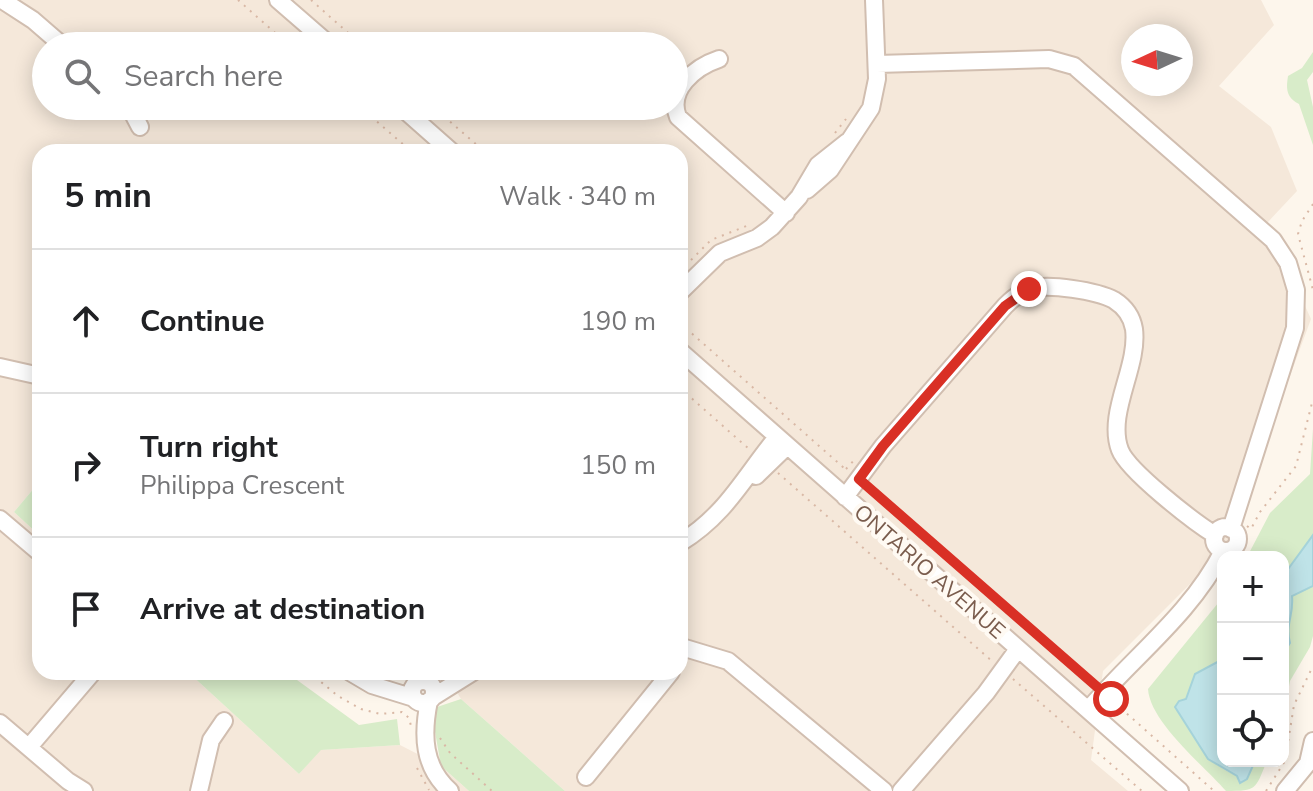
<!DOCTYPE html>
<html lang="en">
<head>
<meta charset="utf-8">
<style>
	:root { --surface:#fff; --page:#f2f2f2; --text:#202124; --muted:#757577; --line:#e0e0e0 }
	body { margin:0; font-family:"Nunito Sans",sans-serif; background:var(--page); color:var(--text) }
	.controls { position:absolute; right:24px; bottom:24px; display:grid; overflow:hidden; border-radius:16px; box-shadow:0 4px 20px #0003 }
	.controls button { width:72px; height:72px; display:grid; place-items:center; padding:0; border:0; border-bottom:2px solid var(--line); background:var(--surface); color:var(--text); font:40px sans-serif }
	.compass { position:absolute; left:1121px; top:24px; width:72px; height:72px; border-radius:50%; background:var(--surface); box-shadow:0 4px 20px #0003; rotate:266deg }
	.stop { position:absolute; width:24px; height:24px; margin:-18px; border:6px solid #d93025; border-radius:50%; background:#fff }
	.stop.end { background:#d93025; border-color:#fff; box-shadow:0 2px 8px #0008 }
	.list { margin:0; padding:0; list-style:none }
	h2 { display:flex; justify-content:space-between; align-items:center; height:104px; margin:0; padding:0 32px; font-size:34px }
	h2 small { font-size:26px; font-weight:400; color:var(--muted) }
	.list li { display:grid; grid-template-columns:52px 1fr auto; gap:24px; align-items:center; box-sizing:border-box; height:144px; padding:0 32px; border-top:2px solid var(--line) }
	.list b { display:block; font-size:30px; white-space:nowrap }
	.list p { margin:0; font-size:26px; white-space:nowrap; color:var(--muted) }
	.list em { font-size:26px; font-style:normal; color:var(--muted) }
	.icon { flex:none; width:44px; height:44px; fill:none; stroke:currentColor; stroke-width:2; stroke-linecap:round; stroke-linejoin:round }
	.map { position:relative; flex:none; width:1313px; height:791px; overflow:hidden }
	.search { position:absolute; background:var(--surface); box-shadow:0 4px 20px #0003; left:32px; top:32px; width:656px; height:88px; display:flex; align-items:center; gap:20px; box-sizing:border-box; padding:0 28px; border-radius:44px; color:var(--muted); font-size:30px }
	.panel { position:absolute; background:var(--surface); box-shadow:0 4px 20px #0003; left:32px; top:144px; width:656px; height:536px; border-radius:24px }
	.map>svg:first-child { display:block }
</style>
</head>
<body>
<div class="map">
<svg width="1313" height="791" viewBox="0 0 1313 791">
	<rect width="100%" height="100%" fill="#fdf6ec"/>
	<path fill="#f5e8da" fill-rule="evenodd" d="M 0,0 L 1261,0 L 1274,25 L 1219,86 L 1271,127 L 1297,191 L 1267,223 L 1311,319 L 1227,547 L 1103,671 L 1091,760 L 1128,791 L 565,791 L 461,699 L 445,672 L 680,672 L 680,152 L 40,152 L 40,481 L 14,512 L 40,536 L 40,672 L 188,672 L 299,774 L 320,750 L 400,745 L 441,766 L 469,791 L 0,791 ZM 1133,36 L 1181,36 L 1181,84 L 1133,84 ZM 46,46 L 674,46 L 674,106 L 46,106 Z"/>
	<path fill="#d8ecc9" d="M 1313,52 L 1313,72 L 1307,80 L 1313,107 L 1313,145 L 1299,104 C 1286,97 1286,89 1288,76 L 1302,68 Z
		M 1313,429 L 1313,535 L 1283,576 L 1283,557 L 1247,557 L 1270,513 L 1310,474 Z
		M 40,481 L 40,536 L 14,512 Z
		M 1313,586 L 1313,636 L 1310,647 L 1290,681 L 1283,718 L 1283,666 C 1287,658 1284,651 1290,643 C 1285,624 1294,616 1292,595 Z
		M 1223,597 L 1223,659 L 1215,663 L 1188,692 L 1186,699 L 1176,707 C 1199,739 1205,768 1247,779 L 1255,761 L 1267,761 C 1255,789 1258,791 1226,791 C 1204,766 1150,722 1148,689 Z
		M 188,672 L 286,672 L 359,725 L 397,719 L 400,745 L 321,750 L 299,774 Z
		M 461,699 L 565,791 L 469,791 L 441,766 L 431,709 Z"/>
	<path fill="#bfe3e8" stroke="#a5d3da" stroke-width="2" d="M 1313,535 L 1313,586 L 1292,596 C 1294,615 1285,624 1290,643 C 1284,651 1287,658 1283,666 L 1283,576 Z
		M 1223,659 L 1223,761 L 1255,761 L 1247,779 L 1240,783 L 1237,776 L 1208,759 L 1175,707 L 1179,701 L 1186,699 L 1195,674 Z"/>
	<g fill="none" stroke-linecap="round" stroke-linejoin="round">
		<g stroke="#d1beb0" stroke-width="20">
			<path id="minor" d="M 2,0 L 33,20 L 63,46
				M 278,0 L 331,46
				M 719,59 C 695,67 667,90 678,117 L 786,213
				M 877,64 L 1049,59 L 1074,66 L 1273,240 L 1288,263 L 1296,290 L 1295,328 L 1231,529
				M 129,106 L 140,127
				M 400,106 L 452,152
				M 807,190 L 830,170 L 871,108 L 877,79 L 874,0
				M 680,292 L 720,253 L 757,238 L 772,227 L 799,197 L 818,165 L 847,142
				M 680,351 L 1180,791
				M 0,367 L 40,376
				M 756,476 L 787,446
				M 845,497 L 883,446 L 1005,306 C 1012,299 1020,292 1030,289 C 1048,283 1097,291 1114,300 C 1125,307 1132,317 1134,329 C 1139,367 1106,413 1120,450 C 1128,471 1194,522 1215,535
				M 0,519 L 40,553
				M1214 539a12 12 0 1 1 24 0a12 12 0 1 1-24 0Z
				M 680,543 C 726,515 744,477 777,437
				M 685,648 L 728,661 L 884,791
				M 350,672 L 372,685 L 414,698
				M412 692a11 11 0 1 1 22 0a11 11 0 1 1-22 0Z
				M 433,697 L 473,672
				M 429,701 C 422,735 423,767 450,791
				M 1088,710 C 1133,657 1191,614 1223,551
				M 0,723 L 68,781 L 84,791
				M 29,747 L 93,672
				M 586,777 L 671,672
				M 199,791 L 211,740 L 224,721
				M 901,791 L 986,693 L 1018,649
				M 1285,791 L 1308,763 L 1313,741"/>
		</g>
		<path stroke="#d9b8a5" stroke-width="2" stroke-dasharray="2 6" stroke-linecap="butt" d="M 238,0 L 290,46
			M 311,0 L 363,46
			M 359,106 L 412,152
			M 432,106 L 485,152
			M 835,133 L 846,119
			M 1313,204 L 1302,221 L 1298,234 L 1313,290
			M 691,260 L 711,240 L 749,225
			M 680,323 L 844,468
			M 680,388 L 749,449
			M 846,469 L 856,458
			M 778,473 L 993,662
			M 868,487 L 1092,683
			M 1247,526 L 1251,529 L 1260,512 L 1296,466 L 1313,399
			M 309,672 L 338,696 L 361,709 L 380,714 L 402,712 L 409,718 L 411,726
			M 403,672 L 427,672
			M 1013,679 L 1142,791
			M 1115,703 L 1214,791
			M 440,738 L 450,753 L 492,791
			M 417,768 L 429,790
			M 1266,791 L 1285,761 L 1294,705 L 1313,666"/>
		<use href="#minor" stroke="#fff" stroke-width="16"/>
	</g>
	<g fill="none" stroke-linecap="round" stroke-linejoin="round">
		<path stroke="#d93025" stroke-width="10" d="M 1029,289 L 1005,306 L 883,446 L 859,479 L 1111,699"/>
	</g>
	<g text-anchor="middle" stroke-width="8" stroke-linejoin="round" paint-order="stroke">
		<g font-size="22" fill="#7a5c4d" stroke="#fffaf3">
			<text transform="translate(930 571) rotate(41)" y="8">ONTARIO AVENUE</text>
		</g>
	</g>
</svg>
<div class="controls">
<button>+</button>
<button>−</button>
<button><svg class="icon" aria-label="locate" viewBox="0 0 24 24"><circle cx="12" cy="12" r="6"/><path d="M12 2v4M12 18v4M2 12h4M18 12h4"/></svg></button>
</div>
<svg class="compass" viewBox="-18 -18 36 36"><path d="M0-13l5 13h-10z" fill="#e53935"/><path d="M0 13l5-13h-10z" fill="#757577"/></svg>
<div class="stop" style="left:1111px;top:699px"></div>
<div class="stop end" style="left:1029px;top:289px"></div>
<div class="search"><svg class="icon" aria-label="search" viewBox="0 0 24 24"><circle cx="10" cy="10" r="6"/><path d="M15 15l6 6"/></svg>Search here</div>
<section class="panel">
<h2>5 min<small>Walk · 340 m</small></h2>
<ul class="list">
<li><svg class="icon" aria-label="ahead" viewBox="0 0 24 24"><path d="M12 20V5M6 11l6-6 6 6"/></svg><div><b>Continue</b></div><em>190 m</em></li>
<li><svg class="icon" aria-label="right" viewBox="0 0 24 24"><path d="M7 20v-9h11M14 6l5 5-5 5"/></svg><div><b>Turn right</b><p>Philippa Crescent</p></div><em>150 m</em></li>
<li><svg class="icon" aria-label="arrive" viewBox="0 0 24 24"><path d="M6 21V4h12l-3 4 3 4H6"/></svg><div><b>Arrive at destination</b></div></li>
</ul>
</section>
</div>
</body>
</html>
